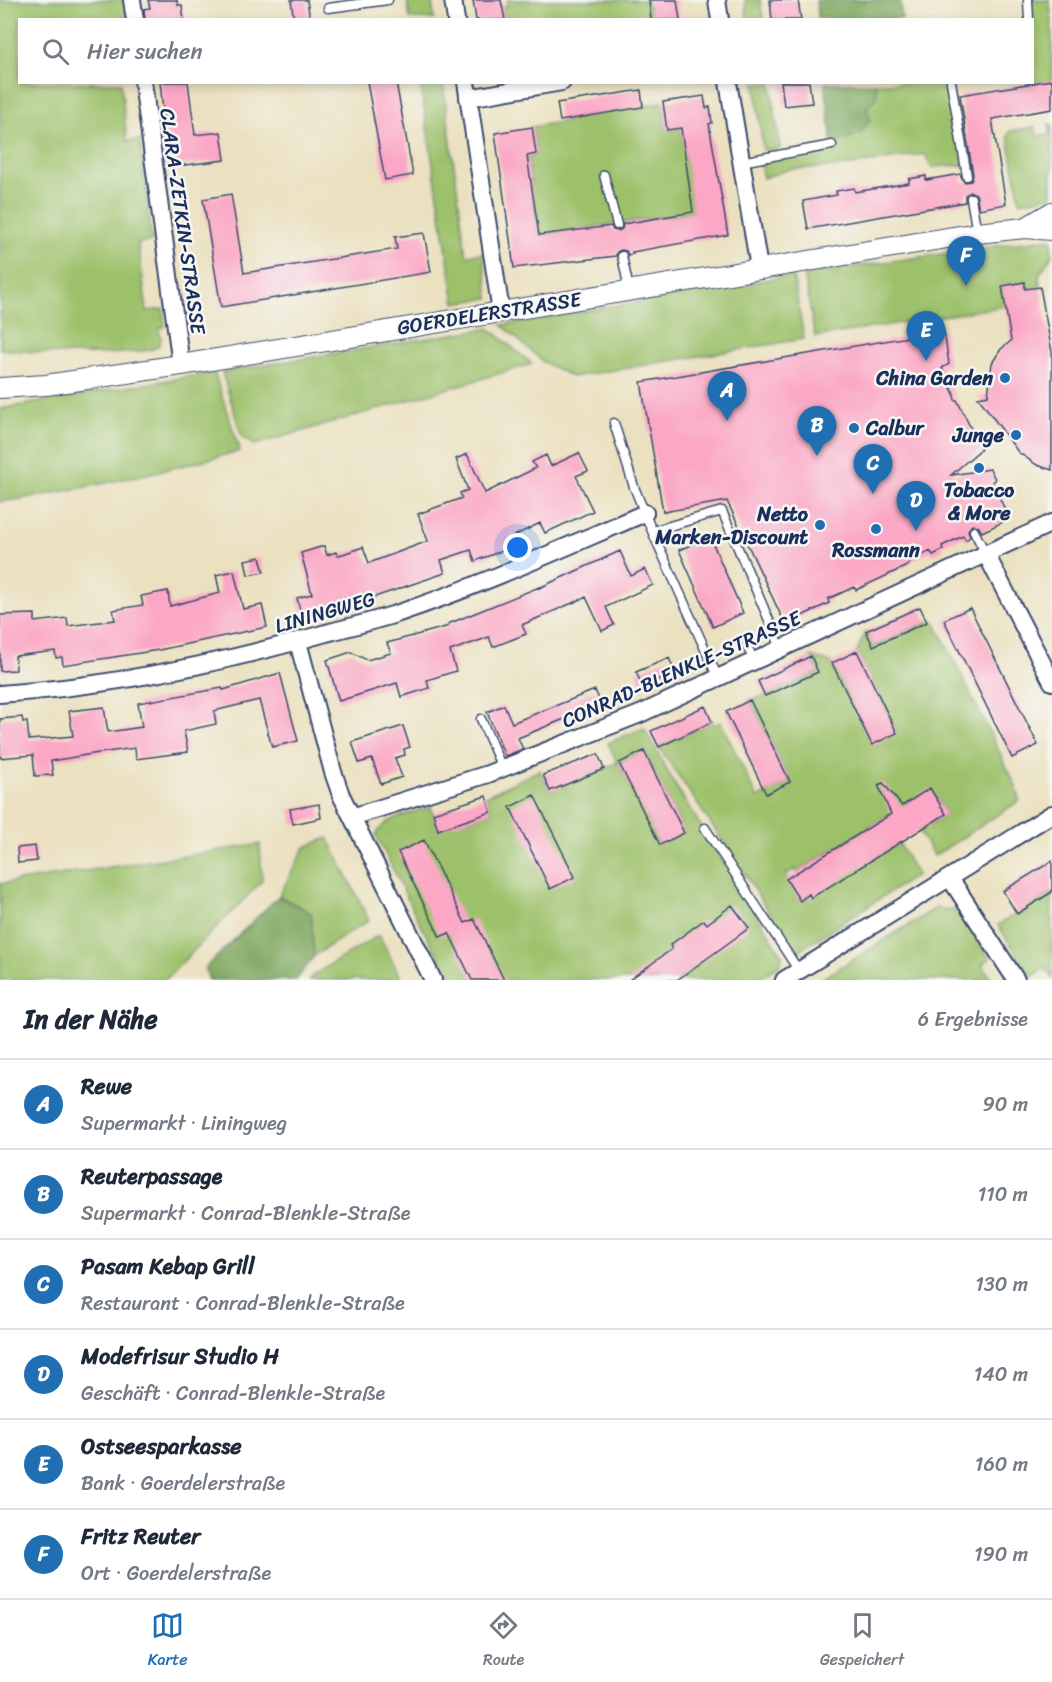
<!DOCTYPE html>
<html lang="de">
<head>
<meta charset="utf-8">
<style>
	:root { --surface:#fff; --page:#f2f2f3; --text:#1f2937; --muted:#747a83; --line:#e0e1e3; --accent:#1f6fb2 }
	body { margin:0; font-family:Sriracha,sans-serif; background:var(--page); color:var(--text) }
	.you { position:absolute; left:518px; top:548px; width:21px; height:21px; margin:-15px; border:4px solid #fff; border-radius:50%; background:#1a73e8; box-shadow:0 0 0 9px #1a73e833 }
	.badge { display:grid; place-items:center; width:39px; height:39px; border-radius:50%; background:var(--accent); color:#fff; font-size:20px; font-weight:700 }
	.pin { position:absolute; translate:-50% -50px; filter:drop-shadow(0 2px 3px #0008) }
	.pin::after { content:''; position:absolute; top:32px; width:21px; height:18px; background:inherit; clip-path:polygon(0 0,100% 0,50% 100%) }
	.list { margin:0; padding:0; list-style:none }
	h2 { display:flex; justify-content:space-between; align-items:center; height:78px; margin:0; padding:0 24px; font-size:26px }
	h2 small { font-size:20px; font-weight:400; color:var(--muted) }
	.list li { display:grid; grid-template-columns:39px 1fr auto; gap:18px; align-items:center; box-sizing:border-box; height:90px; padding:0 24px; border-top:2px solid var(--line) }
	.list b { display:block; font-size:22px; white-space:nowrap }
	.list p { margin:0; font-size:20px; white-space:nowrap; color:var(--muted) }
	.list em { font-size:20px; font-style:normal; color:var(--muted) }
	.icon { flex:none; width:33px; height:33px; fill:none; stroke:currentColor; stroke-width:2; stroke-linecap:round; stroke-linejoin:round }
	.map { position:relative; flex:none; width:1052px; height:980px; overflow:hidden }
	.search { position:absolute; background:var(--surface); box-shadow:0 3px 9px #0003; left:18px; right:18px; top:18px; height:66px; display:flex; align-items:center; gap:15px; box-sizing:border-box; padding:0 21px; border-radius:0px; color:var(--muted); font-size:22px }
	.sheet { height:618px; background:var(--surface) }
	nav { display:flex; justify-content:space-around; align-items:center; box-sizing:border-box; height:84px; border-top:2px solid var(--line); background:var(--surface); font-size:16px; color:var(--muted) }
	nav a { display:grid; justify-items:center; gap:3px }
	nav .on { color:var(--accent) }
	.map>svg:first-child { display:block }
</style>
</head>
<body>
<div class="map">
<svg width="1052" height="980" viewBox="0 0 1052 980">
	<rect width="100%" height="100%" fill="#f6f6f2"/>
	<filter id="ink" filterUnits="userSpaceOnUse"><feTurbulence type="fractalNoise" baseFrequency=".0167" numOctaves="2"/><feDisplacementMap in="SourceGraphic" scale="12" xChannelSelector="R" yChannelSelector="G"/><feConvolveMatrix kernelMatrix="1 2 1 2 8 2 1 2 1" color-interpolation-filters="sRGB"/></filter>
	<filter id="wash" filterUnits="userSpaceOnUse"><feTurbulence type="fractalNoise" baseFrequency=".008" numOctaves="4" result="noise"/><feDisplacementMap in="SourceGraphic" scale="24" xChannelSelector="R" yChannelSelector="G"/><feGaussianBlur stdDeviation="1.35" result="paint"/><feColorMatrix in="noise" values="0 0 0 0 0 0 0 0 0 0 0 0 0 0 0 0 0 1.4 0 .05"/><feComposite in="paint" operator="in"/></filter>
	<g filter="url(#wash)">
		<rect width="100%" height="100%" fill="#ebe1c0"/>
		<path fill="#9dc16b" stroke="#5c7864" stroke-width="1.5" fill-rule="evenodd" d="M 0,0 L 125,0 L 127,19 L 20,20 L 20,82 L 121,83 L 127,141 L 140,140 L 152,241 L 138,243 L 147,311 L 163,309 L 165,327 L 159,328 C 160,334 163,341 158,346 C 151,352 139,351 131,352 C 86,357 44,353 0,349 Z
			M 407,0 L 432,0 L 434,19 L 410,19 Z
			M 507,0 L 646,0 L 647,6 L 649,6 L 651,19 L 505,19 L 502,6 L 507,6 Z
			M 745,0 L 760,0 L 763,19 L 747,19 Z
			M 1028,0 L 1049,0 L 1052,18 L 1052,80 L 1029,84 L 1029,83 L 1032,82 L 1032,20 Z
			M 420,83 L 443,83 L 466,255 L 483,253 L 489,298 L 455,303 Z
			M 755,83 L 771,83 L 780,149 L 763,150 Z
			M 875,83 L 951,83 L 965,165 L 931,167 L 925,154 L 837,167 L 790,169 L 763,178 L 759,159 L 832,145 L 866,107 Z
			M 663,102 L 667,130 L 681,128 L 694,212 L 539,235 L 527,156 L 536,154 L 532,127 Z
			M 1049,124 L 1052,124 L 1052,196 L 1020,202 L 1008,136 L 1010,131 L 1035,127 L 1037,136 L 1050,134 Z
			M 1052,238 L 1052,255 L 1039,275 L 1040,287 L 1025,289 L 1024,282 L 1002,286 L 1006,306 L 815,337 L 804,274 Z
			M 793,275 L 804,339 L 572,377 L 543,362 L 502,325 Z
			M 489,328 L 532,364 L 255,445 L 242,437 L 222,372 Z
			M 214,372 L 240,451 C 160,472 81,490 0,502 L 0,409 Z
			M 927,622 L 935,622 L 1014,782 L 1019,796 L 1019,801 L 934,856 L 919,831 L 946,814 L 930,789 L 797,872 L 795,869 L 785,875 L 800,900 L 899,843 L 917,875 L 795,953 L 741,868 L 659,747 L 712,722 L 715,725 L 721,722 L 757,798 L 790,782 L 750,700 L 765,696 L 818,672 L 811,656 L 832,663 L 872,744 L 897,732 L 857,651 L 866,631 L 874,646 Z
			M 644,728 L 675,785 L 782,955 L 781,964 L 757,980 L 451,980 L 417,918 L 376,835 C 384,817 413,813 431,807 L 438,829 L 491,812 L 486,796 L 540,770 L 550,791 L 617,763 L 608,743 ZM 644,751 L 684,833 L 660,844 L 619,763 Z
			M 328,838 L 369,920 L 314,956 L 311,913 L 279,896 L 305,847 Z
			M 260,844 L 262,881 L 165,980 L 0,980 L 0,884 Z
			M 1052,892 L 1052,978 L 1045,968 L 1031,977 L 998,925 Z
			M 936,908 L 960,911 L 990,959 L 982,964 L 992,980 L 820,980 Z
			M 379,935 L 402,980 L 309,980 L 313,975 Z"/>
		<path fill="#7ea75f" stroke="#4c6b5e" stroke-width="1.5" d="M 816,0 L 900,0 L 902,19 L 818,19 Z
			M 825,83 L 876,83 L 877,97 L 867,107 L 870,120 L 861,133 L 832,145 Z
			M 279,896 L 311,913 L 314,956 L 296,980 L 209,980 L 205,968 Z"/>
		<g id="blocks">
			<path fill="#fba7c5" d="M 148,0 L 177,0 L 178,5 L 182,5 L 184,20 L 145,20 L 144,9 L 150,8 Z
				M 291,0 L 307,0 L 310,20 L 294,20 Z
				M 473,0 L 501,0 L 505,20 L 476,20 Z
				M 649,0 L 677,0 L 680,20 L 651,20 Z
				M 770,0 L 798,0 L 801,20 L 772,20 Z
				M 1052,80 L 1052,109 L 992,119 L 1006,204 L 979,209 L 976,194 L 971,192 L 965,195 L 965,202 L 808,229 L 803,201 L 837,195 L 836,191 L 854,188 L 855,192 L 909,183 L 909,179 L 926,176 L 926,180 L 960,174 L 964,182 L 971,181 L 973,175 L 960,95 Z
				M 160,82 L 188,82 L 195,135 L 221,132 L 225,160 L 169,167 Z
				M 367,82 L 396,82 L 413,175 L 385,180 Z
				M 781,82 L 809,82 L 812,103 L 784,106 Z
				M 641,90 L 643,107 L 560,121 L 557,103 Z
				M 704,96 L 706,108 L 710,107 L 712,123 L 709,124 L 728,235 L 632,252 L 633,254 L 628,255 L 626,251 L 621,250 L 617,252 L 616,256 L 514,268 L 495,133 L 532,127 L 536,154 L 527,156 L 539,235 L 611,226 L 613,230 L 618,231 L 622,229 L 623,224 L 693,212 L 681,128 L 667,130 L 663,102 Z
				M 231,194 L 244,273 L 397,249 L 395,237 L 424,233 L 431,272 L 221,307 L 203,199 Z
				M 1025,282 L 1025,289 L 1040,287 L 1052,352 L 1052,470 L 1037,465 L 1018,452 L 978,397 L 988,395 L 992,363 L 1001,349 L 1011,341 L 1002,286 Z
				M 944,331 L 949,364 L 942,368 L 954,394 L 955,400 L 957,400 L 981,449 L 951,475 L 990,469 L 995,479 L 992,482 L 1008,516 L 1001,519 L 1003,522 L 982,532 L 978,526 L 972,525 L 968,530 L 970,537 L 966,540 L 963,536 L 942,546 L 943,550 L 933,555 L 930,551 L 909,562 L 909,565 L 856,590 L 854,587 L 828,599 L 829,603 L 785,624 L 727,501 L 663,512 L 641,382 Z
				M 579,453 L 588,471 L 576,476 L 593,511 L 545,533 L 540,523 L 512,537 L 515,546 L 475,561 L 471,550 L 441,560 L 445,573 L 360,602 L 302,619 L 297,598 L 312,594 L 301,553 L 324,546 L 327,555 L 336,552 L 337,556 L 363,547 L 369,563 L 428,541 L 418,514 L 462,498 L 460,493 L 468,490 L 456,459 L 467,454 L 485,493 L 536,468 L 532,462 L 546,455 L 551,466 Z
				M 710,537 L 743,613 L 713,627 L 679,550 Z
				M 620,551 L 631,576 L 645,569 L 653,585 L 606,607 L 614,625 L 602,631 L 586,597 L 522,625 L 526,634 L 493,647 L 489,637 L 450,651 L 456,671 L 427,680 L 429,688 L 401,697 L 397,683 L 339,701 L 327,660 L 351,652 L 367,660 L 391,653 L 387,643 L 449,626 L 448,624 L 539,587 L 539,588 Z
				M 260,557 L 264,572 L 248,575 L 245,560 Z
				M 234,571 L 243,609 L 262,605 L 267,627 L 159,650 L 63,665 L 62,657 L 56,658 L 55,651 L 15,656 L 16,670 L 0,671 L 0,615 L 35,614 L 35,622 L 67,618 L 68,626 L 115,620 L 113,610 L 143,605 L 141,596 L 168,591 L 170,606 L 220,593 L 216,575 Z
				M 920,607 L 927,622 L 873,646 L 866,631 Z
				M 970,608 L 1038,745 L 1012,758 L 944,620 Z
				M 857,651 L 897,733 L 872,745 L 832,663 Z
				M 811,656 L 818,672 L 765,696 L 758,681 Z
				M 669,658 L 675,672 L 643,687 L 636,672 Z
				M 280,673 L 298,741 L 272,747 L 259,700 L 214,711 L 216,724 L 184,731 L 188,752 L 136,759 L 135,748 L 92,754 L 51,761 L 53,775 L 35,776 L 33,755 L 0,758 L 0,719 L 22,717 L 23,722 L 27,722 L 29,740 L 73,736 L 69,711 L 104,707 L 108,732 L 142,727 L 138,703 L 222,688 L 223,690 Z
				M 595,690 L 601,704 L 518,738 L 523,749 L 505,756 L 487,712 L 504,705 L 512,723 Z
				M 750,700 L 790,782 L 766,794 L 726,712 Z
				M 705,706 L 712,722 L 659,747 L 651,731 Z
				M 403,726 L 410,747 L 404,749 L 405,755 L 395,758 L 402,777 L 381,784 L 372,759 L 359,763 L 352,742 Z
				M 644,751 L 684,833 L 660,845 L 619,763 Z
				M 598,754 L 604,769 L 550,791 L 543,775 Z
				M 883,783 L 902,806 L 930,788 L 946,814 L 811,898 L 809,894 L 800,901 L 786,879 L 891,814 L 878,785 Z
				M 534,795 L 575,877 L 550,889 L 510,807 Z
				M 486,796 L 491,812 L 438,830 L 433,813 Z
				M 319,804 L 321,818 L 293,824 L 290,809 Z
				M 424,840 L 465,923 L 474,919 L 504,980 L 472,980 L 449,933 L 440,937 L 398,852 Z
				M 35,846 L 37,861 L 18,863 L 17,848 Z
				M 1052,861 L 1052,892 L 1017,914 L 1003,891 Z
				M 732,905 L 749,928 L 727,944 L 677,980 L 629,980 L 672,949 L 670,945 L 704,920 L 707,924 Z"/>
		</g>
	</g>
	<g filter="url(#ink)">
		<use href="#blocks" fill-opacity="0" stroke="#3a4a6d" stroke-width="1.5"/>
		<g fill="none" stroke-linecap="round" stroke-linejoin="round">
			<g stroke="#3a4a6d" stroke-width="11">
				<path id="service" d="M 1028,0 L 1029,20
					M 328,8 L 388,0
					M 951,82 L 967,176
					M 741,162 L 832,145
					M 604,175 L 617,225
					M 971,198 L 977,233
					M 622,256 L 629,289
					M 614,423 L 634,487 L 652,531
					M 974,531 L 986,554
					M 747,646 L 754,661
					M 718,678 L 652,531 L 722,511 L 781,648
					M 481,719 L 502,768
					M 705,828 L 799,971"/>
			</g>
			<g stroke="#3a4a6d" stroke-width="20">
				<path id="minor" d="M 132,0 L 135,20
					M 453,0 L 456,20
					M 717,0 L 720,20
					M 143,82 L 181,365
					M 466,82 L 501,312
					M 728,82 L 759,268
					M 468,98 L 562,82
					M 986,554 L 1052,682
					M 298,642 L 333,772 L 341,795 L 433,980
					M 0,694 C 111,686 220,664 326,633 C 350,627 373,621 396,614 C 482,585 563,548 645,513
					M 352,817 L 488,774 L 640,714 L 1052,523
					M 950,878 L 1016,980
					M 784,980 L 1052,814"/>
			</g>
			<g stroke="#3a4a6d" stroke-width="22">
				<path id="tertiary" d="M 1025,228 L 1052,212
					M 0,388 L 46,385 L 181,365 L 977,233 L 1025,228 L 1052,230"/>
			</g>
			<use href="#service" stroke="#fff" stroke-width="8"/>
			<use href="#minor" stroke="#fff" stroke-width="16"/>
			<use href="#tertiary" stroke="#fff" stroke-width="20"/>
		</g>
	</g>
	<g fill="#1f6fb2" stroke="#f6f6f2" stroke-width="2">
		<circle cx="1005" cy="378" r="6"/>
		<circle cx="854" cy="428" r="6"/>
		<circle cx="1016" cy="435" r="6"/>
		<circle cx="979" cy="468" r="6"/>
		<circle cx="820" cy="525" r="6"/>
		<circle cx="876" cy="529" r="6"/>
	</g>
	<g text-anchor="middle" stroke-width="5" stroke-linejoin="round" paint-order="stroke">
		<g font-size="20" fill="#1b2f5e" stroke="#f6f6f2">
			<text transform="translate(183 221) rotate(82)" y="7">CLARA-ZETKIN-STRASSE</text>
			<text transform="translate(489 313) rotate(-9)" y="7">GOERDELERSTRASSE</text>
			<text transform="translate(325 612) rotate(-16)" y="7">LININGWEG</text>
			<text transform="translate(681 669) rotate(-24)" y="7">CONRAD-BLENKLE-STRASSE</text>
		</g>
		<g font-size="20" font-weight="bold" fill="#1b2f5e" stroke="#f6f6f2" text-anchor="end">
			<text x="993" y="385">China Garden</text>
			<text x="866" y="435" text-anchor="start">Calbur</text>
			<text x="1004" y="442">Junge</text>
			<text x="979" y="497" text-anchor="middle">Tobacco<tspan x="979" dy="23">&amp; More</tspan></text>
			<text x="808" y="521">Netto<tspan x="808" dy="23">Marken-Discount</tspan></text>
			<text x="876" y="557" text-anchor="middle">Rossmann</text>
		</g>
	</g>
</svg>
<div class="you"></div>
<div class="pin badge" style="left:727px;top:421px">A</div>
<div class="pin badge" style="left:817px;top:456px">B</div>
<div class="pin badge" style="left:873px;top:494px">C</div>
<div class="pin badge" style="left:916px;top:531px">D</div>
<div class="pin badge" style="left:926px;top:361px">E</div>
<div class="pin badge" style="left:966px;top:286px">F</div>
<div class="search"><svg class="icon" aria-label="search" viewBox="0 0 24 24"><circle cx="10" cy="10" r="6"/><path d="M15 15l6 6"/></svg>Hier suchen</div>
</div>
<section class="sheet">
<h2>In der Nähe<small>6 Ergebnisse</small></h2>
<ul class="list">
<li><span class="badge">A</span><div><b>Rewe</b><p>Supermarkt · Liningweg</p></div><em>90 m</em></li>
<li><span class="badge">B</span><div><b>Reuterpassage</b><p>Supermarkt · Conrad-Blenkle-Straße</p></div><em>110 m</em></li>
<li><span class="badge">C</span><div><b>Pasam Kebap Grill</b><p>Restaurant · Conrad-Blenkle-Straße</p></div><em>130 m</em></li>
<li><span class="badge">D</span><div><b>Modefrisur Studio H</b><p>Geschäft · Conrad-Blenkle-Straße</p></div><em>140 m</em></li>
<li><span class="badge">E</span><div><b>Ostseesparkasse</b><p>Bank · Goerdelerstraße</p></div><em>160 m</em></li>
<li><span class="badge">F</span><div><b>Fritz Reuter</b><p>Ort · Goerdelerstraße</p></div><em>190 m</em></li>
</ul>
</section>
<nav>
<a class="on"><svg class="icon" aria-label="map" viewBox="0 0 24 24"><path d="M3 6l6-2 6 2 6-2v14l-6 2-6-2-6 2zM9 4v14M15 6v14"/></svg>Karte</a>
<a><svg class="icon" aria-label="directions" viewBox="0 0 24 24"><path d="M12 3l9 9-9 9-9-9zM9 14v-3h6M13 9l2 2-2 2"/></svg>Route</a>
<a><svg class="icon" aria-label="saved" viewBox="0 0 24 24"><path d="M7 4h10v16l-5-4-5 4z"/></svg>Gespeichert</a>
</nav>
</body>
</html>
